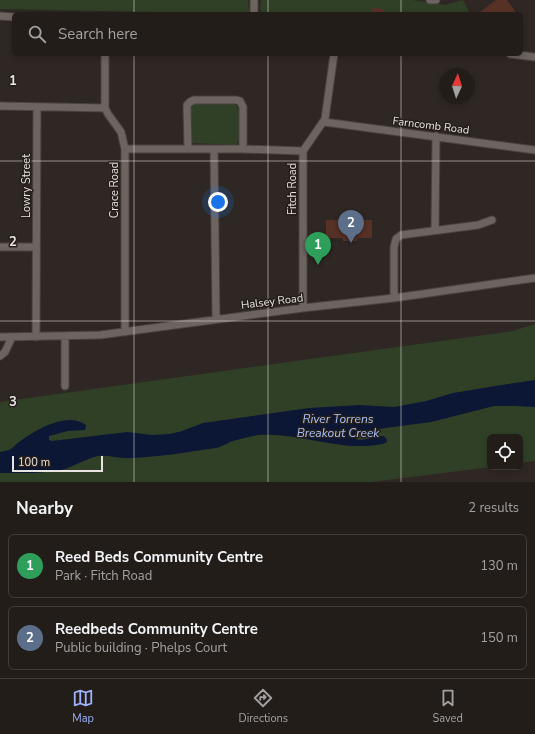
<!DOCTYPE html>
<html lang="en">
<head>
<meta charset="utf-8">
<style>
	:root { --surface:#231d1a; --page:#2b2623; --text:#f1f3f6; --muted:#a3a2a2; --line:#403b39; --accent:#9eb3fd }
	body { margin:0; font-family:"Nunito Sans",sans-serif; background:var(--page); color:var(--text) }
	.controls { position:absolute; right:12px; bottom:12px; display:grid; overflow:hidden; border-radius:6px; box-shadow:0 2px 6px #0003 }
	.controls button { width:36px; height:36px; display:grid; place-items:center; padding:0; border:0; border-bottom:1px solid var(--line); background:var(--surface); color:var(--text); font:20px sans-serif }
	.compass { position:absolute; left:439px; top:68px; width:36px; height:36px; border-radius:50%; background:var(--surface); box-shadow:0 2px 6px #0003; rotate:4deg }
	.scale { position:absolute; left:12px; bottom:10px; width:91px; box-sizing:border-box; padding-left:4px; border:2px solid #e9e3e1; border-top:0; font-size:11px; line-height:14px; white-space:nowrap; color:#e9e3e1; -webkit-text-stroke:3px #251e1a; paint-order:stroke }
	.you { position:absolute; left:218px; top:202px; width:14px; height:14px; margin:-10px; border:3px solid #fff; border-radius:50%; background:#1a73e8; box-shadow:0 0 0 6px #1a73e833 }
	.badge { display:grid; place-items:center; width:26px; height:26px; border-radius:50%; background:var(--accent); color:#fff; font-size:13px; font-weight:700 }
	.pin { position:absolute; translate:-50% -33px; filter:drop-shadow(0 1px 2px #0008) }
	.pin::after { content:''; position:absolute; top:21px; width:14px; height:12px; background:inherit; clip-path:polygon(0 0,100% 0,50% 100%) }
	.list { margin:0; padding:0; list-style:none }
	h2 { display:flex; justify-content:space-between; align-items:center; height:52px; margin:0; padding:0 16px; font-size:17px }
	h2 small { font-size:13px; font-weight:400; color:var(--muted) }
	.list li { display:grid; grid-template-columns:26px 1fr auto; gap:12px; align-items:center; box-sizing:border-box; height:64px; margin:0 8px 8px; padding:0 8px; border:1px solid var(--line); border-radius:6px }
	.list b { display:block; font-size:15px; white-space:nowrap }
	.list p { margin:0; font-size:13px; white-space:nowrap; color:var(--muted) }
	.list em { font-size:13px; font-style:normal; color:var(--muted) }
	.icon { flex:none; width:22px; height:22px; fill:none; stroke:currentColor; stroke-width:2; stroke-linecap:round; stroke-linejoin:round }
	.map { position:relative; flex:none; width:535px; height:482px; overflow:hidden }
	.search { position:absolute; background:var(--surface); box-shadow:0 2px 6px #0003; left:12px; right:12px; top:12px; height:44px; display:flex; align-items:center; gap:10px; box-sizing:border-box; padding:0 14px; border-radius:6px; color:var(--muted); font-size:15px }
	.sheet { height:196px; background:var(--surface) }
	nav { display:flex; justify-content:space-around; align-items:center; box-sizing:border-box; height:56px; border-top:1px solid var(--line); background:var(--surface); font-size:11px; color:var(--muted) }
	nav a { display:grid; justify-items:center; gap:2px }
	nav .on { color:var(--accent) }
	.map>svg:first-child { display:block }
</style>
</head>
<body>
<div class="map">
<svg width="535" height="482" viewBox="0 0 535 482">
	<rect width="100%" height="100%" fill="#2f2723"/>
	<path fill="#304027" d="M 0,0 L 248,0 L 249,14 L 0,9 Z
		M 261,0 L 412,0 L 445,5 L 463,0 L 470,14 L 264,14 L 260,10 Z
		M 195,104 L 235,104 C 242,109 239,130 239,139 L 236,145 L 193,143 L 192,140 L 191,108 L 192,106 Z
		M 535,324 L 535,461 L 520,463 L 520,437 L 490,437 L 491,467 L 371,482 L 0,482 L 0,402 L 513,331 Z"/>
	<path fill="#0b1735" d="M 535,380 L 535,407 L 515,406 L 494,406 L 431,422 L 356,432 L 354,437 L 358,440 C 367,440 375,436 384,436 L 387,440 L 386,443 C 343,454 302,432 259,435 C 251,436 241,439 233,441 C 227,443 222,447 216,448 C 188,452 159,457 131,458 C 120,459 109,455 98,456 C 85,459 73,467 61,470 C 41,474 20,473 0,473 L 0,452 C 3,451 7,451 9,450 C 13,448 16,444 19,442 C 36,430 67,411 86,425 L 85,430 L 68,431 L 49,436 L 49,440 L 52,441 L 127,432 L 152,435 L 170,434 L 182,431 L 203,423 L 309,408 L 359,405 L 394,407 L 426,401 L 453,393 L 501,385 Z"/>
	<path fill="#583126" d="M 496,0 L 507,0 L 517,14 L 477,14 Z
		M 372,8 L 384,9 L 383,14 L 371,14 Z
		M 343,217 L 357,217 L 357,220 L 372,220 L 372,238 L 357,238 L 357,241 L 343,241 L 343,238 L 326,238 L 326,220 L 343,220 Z"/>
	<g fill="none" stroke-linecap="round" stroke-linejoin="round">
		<g stroke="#494340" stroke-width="9">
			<path id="street" d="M 430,0 L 436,0
				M 254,14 L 254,0
				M 0,16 L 14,17
				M 105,54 L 105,108 L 108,114 L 121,132 L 125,149 L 125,332
				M 510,54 L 535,57
				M 0,106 L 105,108
				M 324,122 L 535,150
				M 188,148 L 187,105 L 190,102 L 194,100 L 236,100 L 240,101 L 243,107 L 243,149
				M 125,149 L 243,149 L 303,151
				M 214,149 L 216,319
				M 435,230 L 436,136
				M 0,247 L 36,247
				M 394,298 L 394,247 L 396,239 L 401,235 L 478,225 L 492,220
				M 303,308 L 303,151 L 325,119 L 334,54
				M 0,337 L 100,335 L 303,308 L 394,298 L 535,278
				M 36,337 L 37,107
				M 0,356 L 5,352 L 12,337
				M 65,386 L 65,336"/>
		</g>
		<use href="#street" stroke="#6d645f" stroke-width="7"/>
	</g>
	<path fill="none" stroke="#e9e3e1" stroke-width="1" stroke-opacity="0.55" d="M 134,0 L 134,14M 268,0 L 268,14M 401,0 L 401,14M 134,54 L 134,482M 268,54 L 268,482M 401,54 L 401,482M 0,161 L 535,161M 0,321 L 535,321"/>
	<g text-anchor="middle" stroke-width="3" stroke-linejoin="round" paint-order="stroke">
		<g font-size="11" fill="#e9e3e1" stroke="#251e1a">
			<text transform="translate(431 125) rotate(7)" y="4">Farncomb Road</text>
			<text transform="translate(26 186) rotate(-90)" y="4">Lowry Street</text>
			<text transform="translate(292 189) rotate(-90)" y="4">Fitch Road</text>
			<text transform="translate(114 190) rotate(-90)" y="4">Crace Road</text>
			<text transform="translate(272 301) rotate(-7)" y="4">Halsey Road</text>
		</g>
		<g font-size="12" font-style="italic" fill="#a4c1fc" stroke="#251e1a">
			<text x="338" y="423">River Torrens<tspan x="338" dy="14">Breakout Creek</tspan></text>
		</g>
	</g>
	<g font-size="13" text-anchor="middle" font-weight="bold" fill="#e9e3e1" stroke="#251e1a" stroke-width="3" stroke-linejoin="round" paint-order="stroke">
		<text x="13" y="85">1</text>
		<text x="13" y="246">2</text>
		<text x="13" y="406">3</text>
	</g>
</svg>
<div class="controls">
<button><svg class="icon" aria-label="locate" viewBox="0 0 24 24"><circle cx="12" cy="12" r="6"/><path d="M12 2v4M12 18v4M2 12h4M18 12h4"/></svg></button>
</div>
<svg class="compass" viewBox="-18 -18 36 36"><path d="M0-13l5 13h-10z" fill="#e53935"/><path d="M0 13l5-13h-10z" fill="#a3a2a2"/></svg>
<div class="scale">100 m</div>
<div class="you"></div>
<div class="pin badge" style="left:318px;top:265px;background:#2e9e5b">1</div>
<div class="pin badge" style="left:351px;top:243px;background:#5c6f8a">2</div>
<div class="search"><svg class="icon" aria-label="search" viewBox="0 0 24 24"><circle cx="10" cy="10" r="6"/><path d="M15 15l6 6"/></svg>Search here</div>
</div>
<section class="sheet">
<h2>Nearby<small>2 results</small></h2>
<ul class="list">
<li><span class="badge" style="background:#2e9e5b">1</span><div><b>Reed Beds Community Centre</b><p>Park · Fitch Road</p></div><em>130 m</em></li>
<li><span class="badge" style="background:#5c6f8a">2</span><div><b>Reedbeds Community Centre</b><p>Public building · Phelps Court</p></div><em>150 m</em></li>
</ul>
</section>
<nav>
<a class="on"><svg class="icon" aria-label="map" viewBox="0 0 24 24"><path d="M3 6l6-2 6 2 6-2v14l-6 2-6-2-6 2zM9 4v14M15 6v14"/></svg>Map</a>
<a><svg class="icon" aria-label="directions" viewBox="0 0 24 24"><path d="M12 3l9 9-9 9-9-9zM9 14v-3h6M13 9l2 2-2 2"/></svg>Directions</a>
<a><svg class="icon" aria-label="saved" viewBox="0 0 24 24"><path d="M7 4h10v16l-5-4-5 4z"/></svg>Saved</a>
</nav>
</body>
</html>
